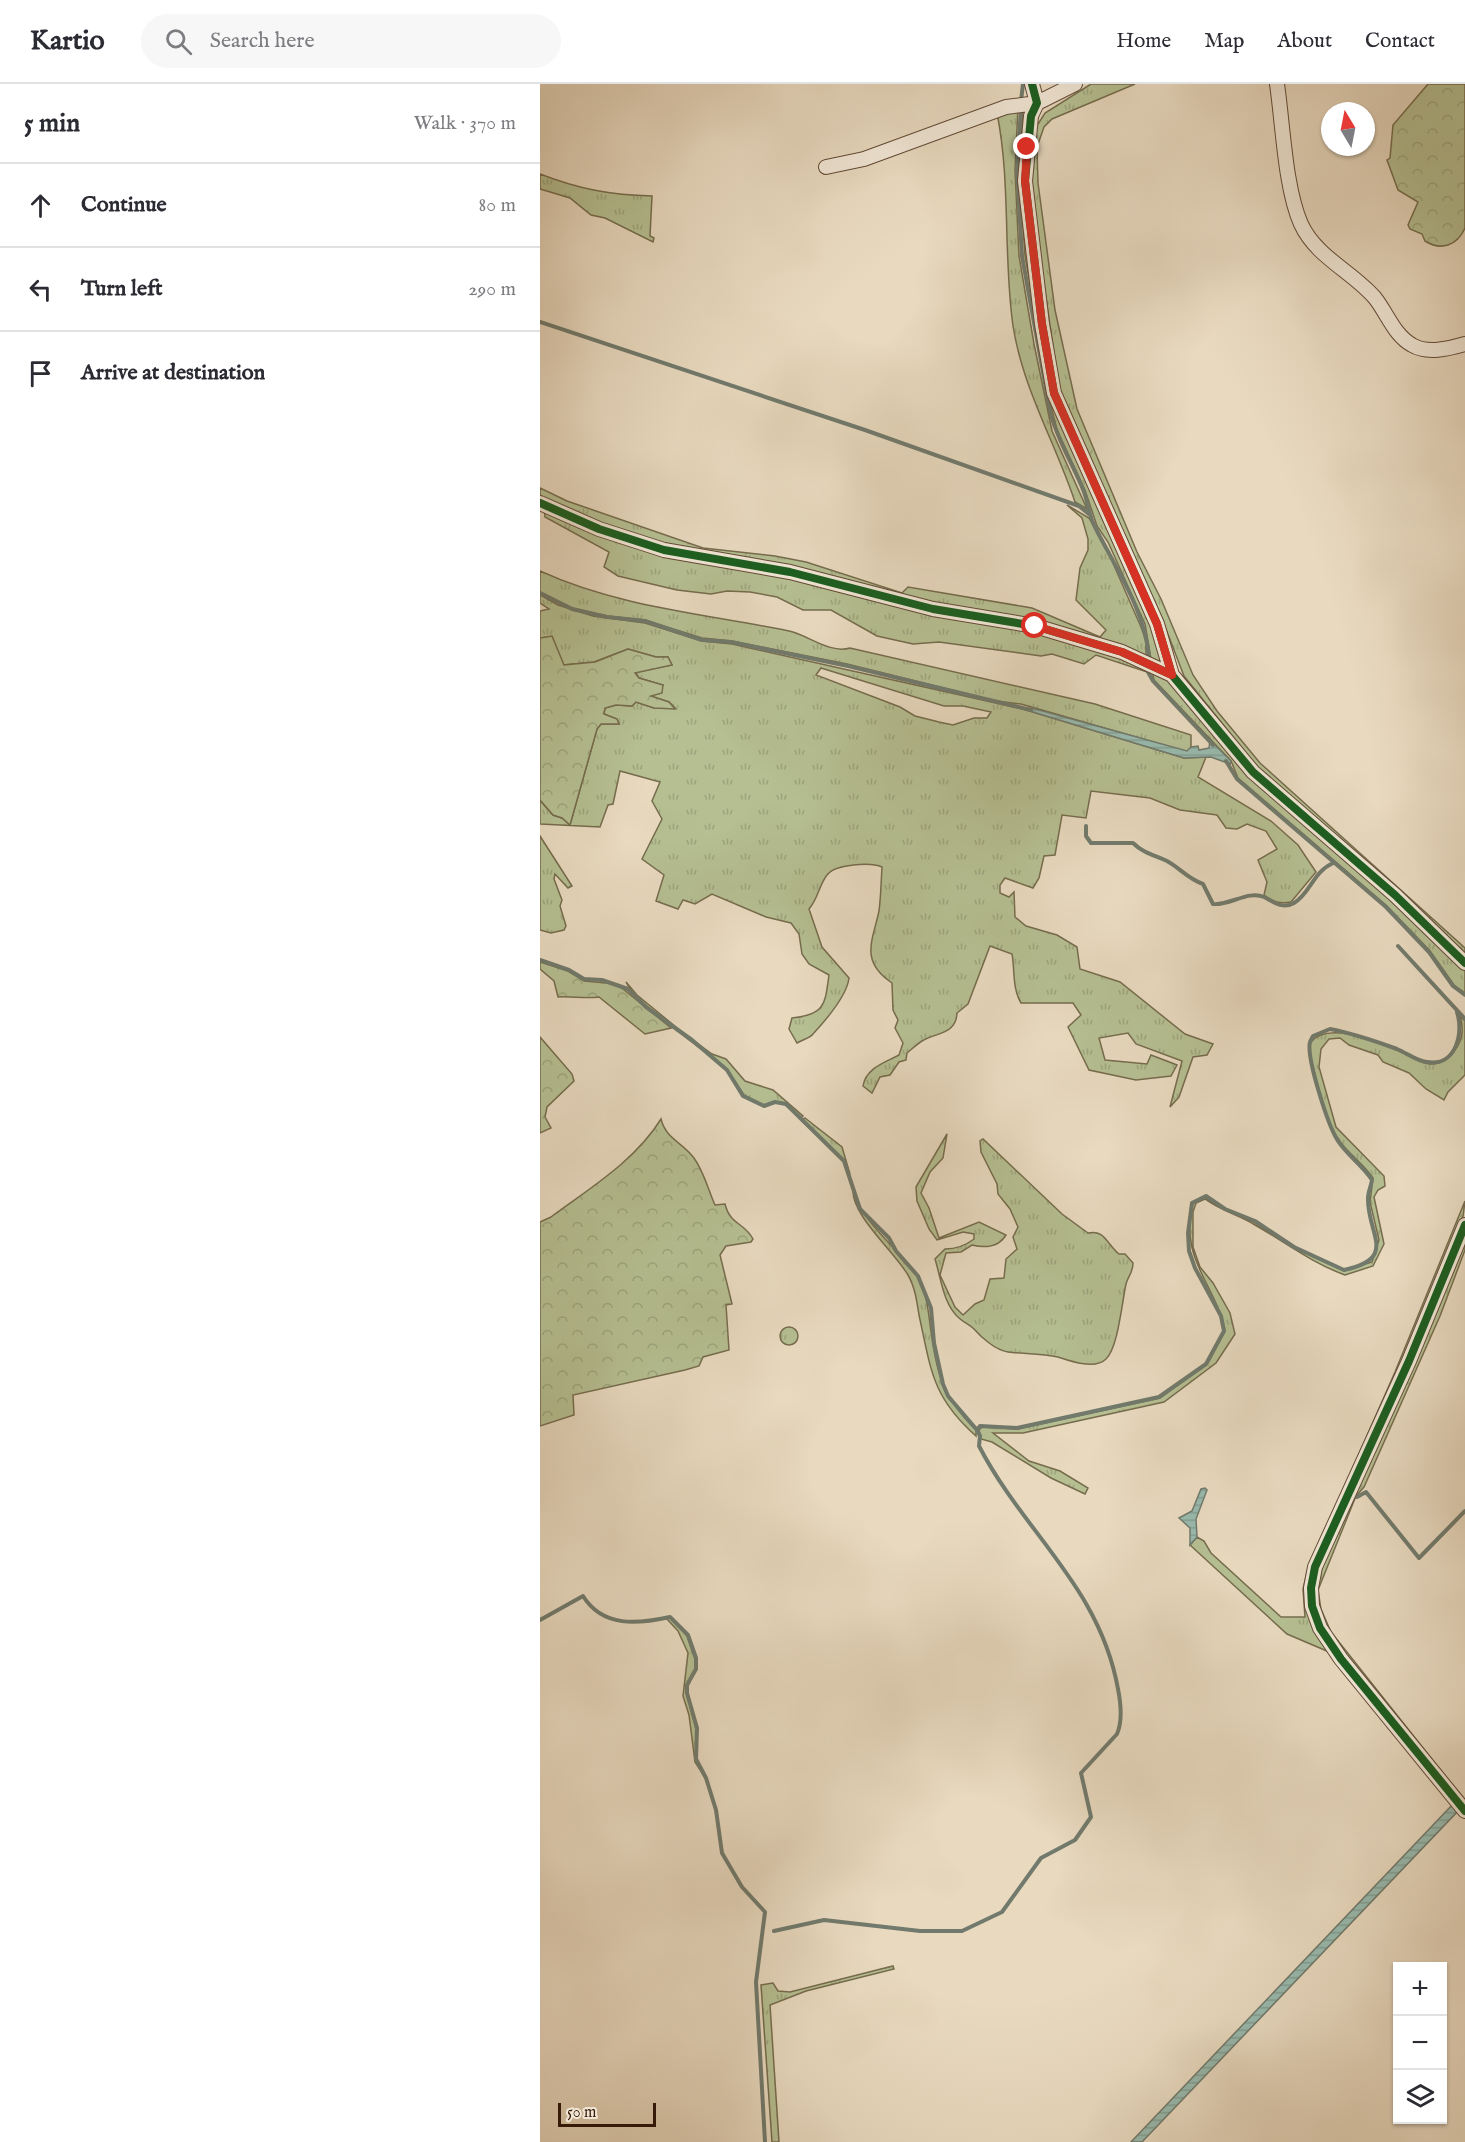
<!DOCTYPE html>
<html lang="en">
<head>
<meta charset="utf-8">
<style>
	:root { --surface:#fff; --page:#f7f7f7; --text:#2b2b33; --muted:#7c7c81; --line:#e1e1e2 }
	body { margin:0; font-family:"IM FELL English",serif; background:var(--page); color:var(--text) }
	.controls { position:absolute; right:18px; bottom:18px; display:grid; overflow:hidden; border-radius:0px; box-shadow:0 2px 4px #0004 }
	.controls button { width:54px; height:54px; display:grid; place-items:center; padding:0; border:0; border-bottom:2px solid var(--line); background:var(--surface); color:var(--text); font:30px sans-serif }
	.compass { position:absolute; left:781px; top:18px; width:54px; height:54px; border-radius:50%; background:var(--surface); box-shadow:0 2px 4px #0004; rotate:350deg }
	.scale { position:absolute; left:18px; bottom:15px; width:98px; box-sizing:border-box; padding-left:6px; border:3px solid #371a08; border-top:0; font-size:16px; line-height:21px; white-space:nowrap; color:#371a08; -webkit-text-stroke:4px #f0e6d5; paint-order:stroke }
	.stop { position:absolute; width:18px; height:18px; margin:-14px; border:4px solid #d93025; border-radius:50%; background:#fff }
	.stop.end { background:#d93025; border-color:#fff; box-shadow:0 2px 6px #0008 }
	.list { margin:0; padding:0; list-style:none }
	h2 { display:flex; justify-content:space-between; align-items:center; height:78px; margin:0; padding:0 24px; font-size:26px }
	h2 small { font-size:20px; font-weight:400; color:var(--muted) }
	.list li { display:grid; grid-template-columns:39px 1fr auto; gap:18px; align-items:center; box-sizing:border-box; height:84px; padding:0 24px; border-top:2px solid var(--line) }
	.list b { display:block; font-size:22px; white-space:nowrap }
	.list em { font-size:20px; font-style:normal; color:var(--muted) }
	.icon { flex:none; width:33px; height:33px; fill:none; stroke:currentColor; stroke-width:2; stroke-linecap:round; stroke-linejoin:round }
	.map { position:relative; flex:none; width:925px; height:2058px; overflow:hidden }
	header { display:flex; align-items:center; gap:36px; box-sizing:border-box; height:84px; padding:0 30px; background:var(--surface); border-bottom:2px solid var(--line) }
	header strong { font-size:28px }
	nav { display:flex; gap:33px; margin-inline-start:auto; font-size:21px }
	.search { width:420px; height:54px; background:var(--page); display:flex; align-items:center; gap:15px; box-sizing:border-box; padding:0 21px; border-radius:33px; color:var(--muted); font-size:22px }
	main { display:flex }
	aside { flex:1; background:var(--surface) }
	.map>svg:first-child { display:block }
</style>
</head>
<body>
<header>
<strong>Kartio</strong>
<div class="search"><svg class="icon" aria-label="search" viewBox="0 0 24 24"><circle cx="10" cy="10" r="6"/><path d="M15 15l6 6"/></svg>Search here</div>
<nav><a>Home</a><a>Map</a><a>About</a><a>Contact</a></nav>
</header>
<main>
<aside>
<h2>5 min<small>Walk · 370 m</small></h2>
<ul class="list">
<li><svg class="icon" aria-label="ahead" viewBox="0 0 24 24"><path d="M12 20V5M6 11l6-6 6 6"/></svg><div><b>Continue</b></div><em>80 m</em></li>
<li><svg class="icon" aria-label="left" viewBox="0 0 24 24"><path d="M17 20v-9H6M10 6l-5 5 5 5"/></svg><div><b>Turn left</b></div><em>290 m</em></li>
<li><svg class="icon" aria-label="arrive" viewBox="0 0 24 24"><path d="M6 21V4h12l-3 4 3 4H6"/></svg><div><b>Arrive at destination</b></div></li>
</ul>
</aside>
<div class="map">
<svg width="925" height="2058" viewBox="0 0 925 2058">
	<defs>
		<pattern id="grass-tufts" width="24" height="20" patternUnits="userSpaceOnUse" patternTransform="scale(1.5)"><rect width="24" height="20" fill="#b5bf92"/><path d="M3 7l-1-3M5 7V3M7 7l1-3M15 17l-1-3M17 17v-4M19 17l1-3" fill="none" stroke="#9ca47c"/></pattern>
		<pattern id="forest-crowns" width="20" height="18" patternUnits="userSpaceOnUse" patternTransform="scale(1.5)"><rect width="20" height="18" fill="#b5bf92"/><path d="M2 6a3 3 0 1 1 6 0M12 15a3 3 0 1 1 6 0" fill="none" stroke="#9ca47c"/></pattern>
		<pattern id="water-rules" width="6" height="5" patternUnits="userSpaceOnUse" patternTransform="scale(1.5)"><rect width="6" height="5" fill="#98baae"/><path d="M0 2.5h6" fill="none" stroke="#849f94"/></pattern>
	</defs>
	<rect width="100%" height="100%" fill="#e8d9bf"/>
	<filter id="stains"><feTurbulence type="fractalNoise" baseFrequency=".00333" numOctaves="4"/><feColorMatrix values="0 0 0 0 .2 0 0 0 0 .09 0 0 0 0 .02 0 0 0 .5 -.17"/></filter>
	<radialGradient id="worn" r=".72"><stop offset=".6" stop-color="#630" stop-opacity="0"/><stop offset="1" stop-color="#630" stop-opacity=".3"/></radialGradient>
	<path fill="url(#grass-tufts)" stroke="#766c4d" stroke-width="1.5" fill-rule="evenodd" d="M 551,0 L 595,0 L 512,35 L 504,43 L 497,63 L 498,99 L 515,226 L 537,325 L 597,468 L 621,515 L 653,591 L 677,627 L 720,679 L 925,864 L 925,872 L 718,684 L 644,592 L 621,532 L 520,309 L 490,106 L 493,48 L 505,29 Z
		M 483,22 L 493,22 L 481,96 L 511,310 L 614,541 L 626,584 L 611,575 L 605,540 L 568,458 L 557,442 L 545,406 L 517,346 L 512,326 L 485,172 L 479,87 Z
		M 478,24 L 475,86 L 479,172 L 494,260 L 512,347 L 547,425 L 535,418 C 515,358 483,305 473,242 C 463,171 471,99 457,29 Z
		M 0,90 C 38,105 71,111 112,112 L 110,152 L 114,154 L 113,158 L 65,134 L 51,131 L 30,114 L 0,105 Z
		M 0,404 L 27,417 L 163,464 L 235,472 L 266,478 L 362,509 L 368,503 L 492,524 L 560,553 L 566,546 L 536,516 L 540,484 L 548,466 L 548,455 L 542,434 L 527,421 L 549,434 L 565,461 L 601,543 L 606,557 L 606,575 L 392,521 L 120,460 L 48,436 L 0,415 Z
		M 4,423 L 60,447 L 497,545 L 607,583 L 607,588 L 556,571 L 544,580 L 512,570 L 501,572 L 399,558 L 373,560 L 337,552 L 291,526 L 263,526 L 237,513 L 210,508 L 187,507 L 171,510 L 137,506 L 78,492 L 64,483 L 69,468 L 5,433 Z
		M 0,487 C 78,523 166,530 249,547 C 268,551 290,570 310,564 L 555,620 L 651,651 L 651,663 L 648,668 L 481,620 L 456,617 L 307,580 L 192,557 L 162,554 L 104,536 L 67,532 L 32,524 L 0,508 Z
		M 0,511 L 18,521 L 53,532 L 105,539 L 162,557 L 192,560 L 483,625 L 644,674 L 666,673 L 658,693 L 731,737 L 758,761 L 776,788 L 751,818 C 740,820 733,818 724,811 L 727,798 L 718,776 L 737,765 L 726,747 L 707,740 L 697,745 L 686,744 L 677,731 L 640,726 L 610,714 L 551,707 L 546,734 L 522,731 L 515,771 L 504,772 L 499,794 L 493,804 L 465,794 L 460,801 L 460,809 L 469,813 L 474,808 L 475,833 L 486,842 L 517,851 L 537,863 L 540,885 L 580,898 L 645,950 L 673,960 L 667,971 L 653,973 L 639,1013 L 630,1023 L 642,977 L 596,960 L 588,949 L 559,954 L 565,976 L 607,980 L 611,971 L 637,981 L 631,992 L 596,996 L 549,986 L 528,943 L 541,931 L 533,919 L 481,919 C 472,904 475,886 472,870 L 450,862 L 428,920 L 417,929 C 416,950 398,948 382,957 C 377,960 372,965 367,969 L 366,976 L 359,978 L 350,991 L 340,993 L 332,1009 L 323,1002 C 326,984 344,979 359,971 L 363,959 L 355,944 L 358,936 L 353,926 L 352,899 C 319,877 333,856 339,827 C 341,812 341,798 342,783 C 331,778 295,780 287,791 C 279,801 278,815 269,825 L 282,863 L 309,894 C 307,911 285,937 273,950 C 270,954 262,956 257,959 L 249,945 L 252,934 C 286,931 285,919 289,891 L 269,880 L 262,870 L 259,850 L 251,839 L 226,833 L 172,810 L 155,820 L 143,816 L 138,825 L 116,817 L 124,791 L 102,775 L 122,735 L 112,717 L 120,698 L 80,687 L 73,720 L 68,721 L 60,743 L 0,740 L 0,716 L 13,731 L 22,734 L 30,741 L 57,645 L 61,640 L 79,640 L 77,635 L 64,630 L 65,624 L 76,621 L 92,622 L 96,618 L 114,624 L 135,624 L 129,618 L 110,612 L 123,601 L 99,594 L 95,588 L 132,581 L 128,573 L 116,573 L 88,565 L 54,578 L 23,581 L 12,553 L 0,554 L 0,527 L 9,525 L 0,519 ZM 281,584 L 404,622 L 423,622 L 451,628 L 447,634 L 434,634 L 413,641 L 399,638 L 375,632 L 360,623 L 276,591 Z
		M 612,587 L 627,593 L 711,691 L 852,814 L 925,885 L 925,909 L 914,901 L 890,867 L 847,822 L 698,694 L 691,677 L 614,596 Z
		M 0,752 L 32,802 L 28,804 L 15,790 L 14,795 L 22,816 L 20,822 L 26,842 L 24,846 L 11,849 L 0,846 Z
		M 86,898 L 97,911 L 142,948 L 172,970 L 186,975 L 205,997 L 233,1006 L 263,1032 L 260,1034 C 248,1021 242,1015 224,1021 L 204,1011 L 187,985 L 106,923 L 93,910 Z
		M 920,932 L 925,937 L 925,991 L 908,1008 L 904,1016 L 886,1005 L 869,989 L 843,978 L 838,971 L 809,961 L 800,954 L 789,955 L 781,965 L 779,983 L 796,1043 L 844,1092 L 845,1102 L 838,1106 L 834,1113 L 844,1160 L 833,1182 L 805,1191 C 772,1179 745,1158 715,1141 C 699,1131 681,1127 665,1115 L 656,1119 L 653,1128 L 653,1163 L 660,1183 L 673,1199 L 690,1229 L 695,1250 L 676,1279 L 624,1318 L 483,1349 L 453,1349 L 489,1377 L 520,1387 L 548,1404 L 545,1410 L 511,1394 L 452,1358 L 441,1355 L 439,1346 L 442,1343 L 478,1345 L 620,1314 L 668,1279 L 685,1247 C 674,1197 643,1181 651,1125 L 653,1119 L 666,1114 L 685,1126 L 714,1138 L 754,1164 L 804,1187 L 832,1178 L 839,1156 L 830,1118 L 833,1094 C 823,1079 808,1070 799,1056 C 784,1035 777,996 770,971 L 770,959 C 787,936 839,958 861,968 C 870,972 880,980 891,980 C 900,981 908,974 914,967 C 923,957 924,945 920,932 Z
		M 265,1034 L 302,1063 L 310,1090 C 300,1066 279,1055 262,1036 Z
		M 407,1050 L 403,1074 L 390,1088 L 381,1109 L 389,1124 L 399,1154 L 439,1138 L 466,1151 C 458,1164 445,1164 432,1161 L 421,1168 L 406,1169 L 400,1191 L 415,1223 L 423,1231 L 435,1220 L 444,1216 L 450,1195 L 464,1194 L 466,1175 L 477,1165 L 473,1153 L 478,1143 L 470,1125 L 458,1110 L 457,1100 L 441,1068 L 440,1057 L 443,1055 L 522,1130 L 548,1149 C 565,1145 567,1161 579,1170 L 585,1170 L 593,1179 C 593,1189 588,1192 586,1200 C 582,1218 578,1264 566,1275 C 555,1286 530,1277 518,1273 C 502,1269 483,1270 468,1268 C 455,1266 441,1253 434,1245 C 429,1240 423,1238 419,1234 C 403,1220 401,1194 395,1175 L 405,1165 C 417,1165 425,1162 434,1155 L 434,1150 L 423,1148 L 397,1156 L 389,1145 L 377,1117 L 376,1103 Z
		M 313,1105 C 319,1136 359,1165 377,1192 C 386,1206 388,1224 390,1240 C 396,1288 401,1311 436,1346 L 436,1352 C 392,1313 391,1286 379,1231 C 377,1218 375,1203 368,1191 C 354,1167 311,1131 313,1105 Z
		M 925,1117 L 922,1140 L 768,1502 L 794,1570 L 747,1550 L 650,1461 L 657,1453 L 664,1457 L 671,1469 L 741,1533 L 765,1533 L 763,1505 L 767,1488 L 855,1288 Z
		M 925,1149 L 925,1166 L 900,1232 L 824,1403 L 816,1412 L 778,1506 L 781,1525 L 791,1548 L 922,1713 L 796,1560 L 775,1519 L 780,1478 Z
		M240 1252a9 9 0 1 1 18 0a9 9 0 1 1-18 0Z
		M 126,1534 L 131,1534 L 147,1552 L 155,1575 L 155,1585 L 146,1607 L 156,1645 L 156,1675 L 166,1695 L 155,1678 L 149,1631 L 143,1612 L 148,1569 L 138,1547 Z
		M 353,1882 L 354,1885 L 266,1907 L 230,1921 L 239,2058 L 232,2058 L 221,1901 L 233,1899 L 238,1907 L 250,1908 Z"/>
	<path fill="url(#forest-crowns)" stroke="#766c4d" stroke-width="1.5" d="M 888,0 L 925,0 L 925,144 C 917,162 901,167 885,157 L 882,150 L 870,145 L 868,141 L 878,118 L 858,106 L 847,76 L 850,74 L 853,41 Z
		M 12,552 L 24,581 L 55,578 L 88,565 L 116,573 L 128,573 L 132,581 L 95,589 L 99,594 L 123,601 L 122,609 L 111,612 L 129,618 L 135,625 L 114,624 L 96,618 L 92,622 L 76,621 L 65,624 L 64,630 L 77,635 L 79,640 L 61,640 L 57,645 L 30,741 L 22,734 L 13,731 L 0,716 L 0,554 Z
		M 0,878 L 28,887 L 44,897 L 77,900 L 131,944 L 105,950 L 59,913 C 45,915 32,912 18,913 L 14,897 L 0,885 Z
		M 0,953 L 32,990 L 34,997 L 7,1023 L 5,1033 L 11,1044 L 0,1049 Z
		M 121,1035 C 126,1055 142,1058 154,1074 C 164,1088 168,1105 175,1121 L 185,1120 C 190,1141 205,1139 213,1155 L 211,1158 L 186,1162 L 180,1171 L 192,1220 L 186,1221 L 189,1266 L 163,1273 L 159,1282 L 145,1286 L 33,1311 L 34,1331 L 0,1342 L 0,1138 L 11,1133 C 50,1104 95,1077 121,1035 Z"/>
	<path fill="url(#water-rules)" stroke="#717a6c" stroke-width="1.5" d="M 492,624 L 647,667 L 651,663 L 658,662 L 659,666 L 669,664 L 670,656 L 691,677 L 690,680 L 671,673 L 644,674 L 483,625 Z
		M 665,1404 L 667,1406 L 656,1435 L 657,1453 L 650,1461 L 650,1444 L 639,1434 L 652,1427 L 661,1405 Z
		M 914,1719 L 918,1727 L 602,2058 L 591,2058 Z"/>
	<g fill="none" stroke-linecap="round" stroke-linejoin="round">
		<path stroke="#717a6c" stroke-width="4" d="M 481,17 L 483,0
			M 481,25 L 477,86 L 482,172 L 510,327 C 517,356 533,380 544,408 C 548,419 549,432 555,443 C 575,483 606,528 609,574
			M 0,238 L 325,346 L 539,422 L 550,431
			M 0,509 L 32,525 L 67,533 L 105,537 L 162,556 L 191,558 L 308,582 L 491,626
			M 608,588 L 613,597 L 673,661
			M 686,677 L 697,695 L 846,823 L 889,868 L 913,902 L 925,911
			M 546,742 L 546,752 L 551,759 L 593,759 C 603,769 614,771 627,777 C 640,784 648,795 663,800 L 673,820 C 689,822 708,806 724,813 C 733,817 742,826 754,819 C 770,810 773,788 793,779
			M 858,862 L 925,935
			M 0,876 L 29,886 L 44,895 L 62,896 L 88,905 L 106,923 L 152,956 L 187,986 L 203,1012 L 224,1022 L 235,1018 L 246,1020 L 304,1077 L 320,1125 L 349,1154 L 356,1167 L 378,1192 L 391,1224 L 394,1259 L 403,1300 L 408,1312 L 437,1346 L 440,1352 L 439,1362 C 484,1449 560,1503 578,1605 C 581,1620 583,1636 577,1650 L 541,1689 L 551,1733 L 535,1756 L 501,1774 L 462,1828 L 422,1847 L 380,1847 L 284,1836 L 234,1847
			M 437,1346 L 440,1342 L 477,1344 L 619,1313 L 666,1280 L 684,1247 L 681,1232 L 655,1184 L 649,1167 L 648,1149 L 652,1119 L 666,1112 L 685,1125 L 715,1137 L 754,1163 L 804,1186 C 859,1174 827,1150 828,1114 C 828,1108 831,1102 832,1096 C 822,1081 807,1071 798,1057 C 788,1042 766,973 770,958 L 773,952 L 790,945 C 812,949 835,957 857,965 C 867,969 876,977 887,978 C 916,983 924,949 917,928
			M 817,1413 L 826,1408 L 879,1474 L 925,1427
			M 0,1536 L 43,1512 C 63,1544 98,1540 130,1533 L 148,1551 L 156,1574 L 156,1585 L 147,1601 L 147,1609 L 157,1644 L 156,1675 L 166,1694 L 176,1726 L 182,1769 L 202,1803 L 225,1828 L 216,1898 L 225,2058"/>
		<g stroke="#634a36" stroke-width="16">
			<path id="minor" d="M 492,0 L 497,19 L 491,32 L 485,97 L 502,240 L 514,309 L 617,540 L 632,591
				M 737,0 C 743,41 745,104 761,140 C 776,173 813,188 835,214 C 847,229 854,251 872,261 C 887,270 908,265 925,260
				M 286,83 L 324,75 L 466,23 L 497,19 L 535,0
				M 0,419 L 59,445 L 124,466 L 250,488 L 393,525 L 495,542 L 582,568 L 632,591 L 713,688 L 855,811 L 925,879
				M 925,1141 L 869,1277 L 775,1483 L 771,1504 L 772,1522 L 780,1544 L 801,1575 L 925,1727"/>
		</g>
		<use href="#minor" stroke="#f0e6d5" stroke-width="14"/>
		<g stroke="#f0e6d5" stroke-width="11">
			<path id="cycleway" d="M 492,0 L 497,19 L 491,32 L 485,97 L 502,240 L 514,309 L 617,540 L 632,591
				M 0,419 L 59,445 L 124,466 L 250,488 L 393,525 L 495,542 L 582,568 L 632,591 L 713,688 L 855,811 L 925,879
				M 925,1141 L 869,1277 L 775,1483 L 771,1504 L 772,1522 L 780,1544 L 801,1575 L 925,1727"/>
		</g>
		<use href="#cycleway" stroke="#1b5e20" stroke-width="8"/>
	</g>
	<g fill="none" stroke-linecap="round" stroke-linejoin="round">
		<path stroke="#d93025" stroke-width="8" d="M 487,63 L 485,97 L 502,240 L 514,309 L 617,540 L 632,591 L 582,568 L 495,542"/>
	</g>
	<rect width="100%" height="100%" filter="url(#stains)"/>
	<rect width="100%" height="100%" fill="url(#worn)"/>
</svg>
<div class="controls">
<button>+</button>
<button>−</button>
<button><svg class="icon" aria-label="layers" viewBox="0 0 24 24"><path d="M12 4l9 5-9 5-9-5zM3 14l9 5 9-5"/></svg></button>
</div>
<svg class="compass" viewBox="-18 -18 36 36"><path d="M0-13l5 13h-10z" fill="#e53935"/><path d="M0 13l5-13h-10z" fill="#7c7c81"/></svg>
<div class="scale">50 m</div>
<div class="stop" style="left:495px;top:542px"></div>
<div class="stop end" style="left:487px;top:63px"></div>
</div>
</main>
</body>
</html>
